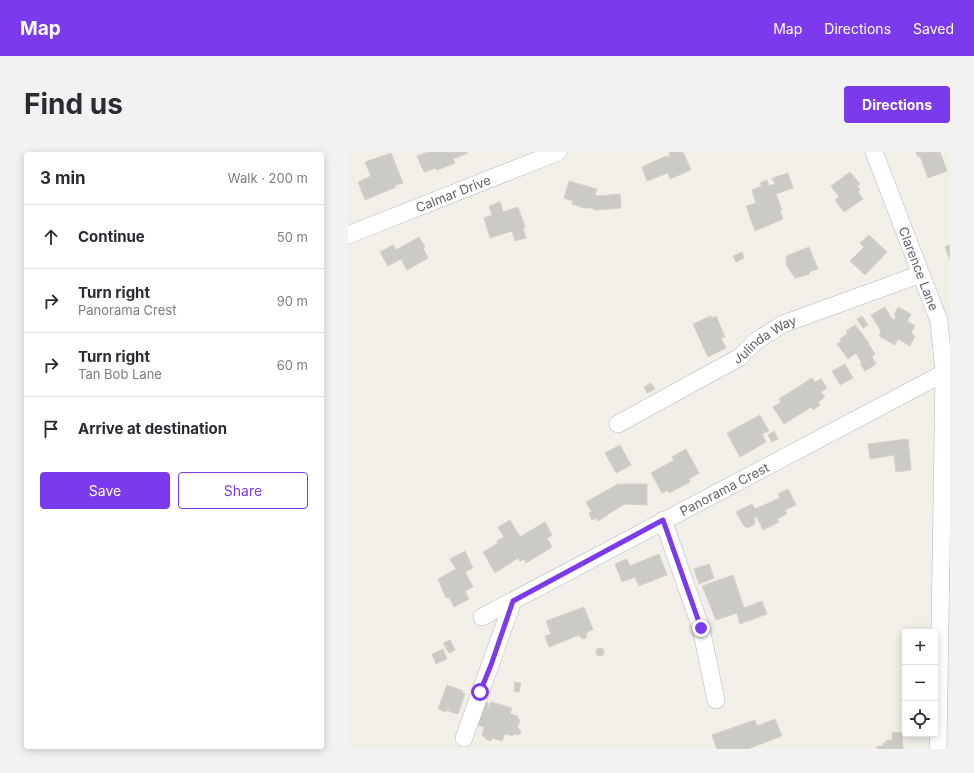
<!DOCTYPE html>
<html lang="en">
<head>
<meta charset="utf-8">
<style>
	:root { --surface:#fff; --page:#f2f2f3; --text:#2b2b33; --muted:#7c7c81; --line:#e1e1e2; --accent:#7c3aed }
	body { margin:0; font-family:Inter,sans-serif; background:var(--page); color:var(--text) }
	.controls { position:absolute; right:12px; bottom:12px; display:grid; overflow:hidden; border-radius:4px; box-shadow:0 2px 10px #0003 }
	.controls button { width:36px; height:36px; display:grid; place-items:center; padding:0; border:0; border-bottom:1px solid var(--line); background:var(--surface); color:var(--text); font:20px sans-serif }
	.stop { position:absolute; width:12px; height:12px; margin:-9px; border:3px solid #7c3aed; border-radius:50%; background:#fff }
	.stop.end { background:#7c3aed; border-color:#fff; box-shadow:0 1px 4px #0008 }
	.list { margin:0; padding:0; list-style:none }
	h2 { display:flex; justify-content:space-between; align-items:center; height:52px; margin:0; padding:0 16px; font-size:17px }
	h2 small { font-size:13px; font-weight:400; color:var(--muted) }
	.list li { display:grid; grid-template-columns:26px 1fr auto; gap:12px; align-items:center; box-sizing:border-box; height:64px; padding:0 16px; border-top:1px solid var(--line) }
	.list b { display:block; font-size:15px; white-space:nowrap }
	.list p { margin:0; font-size:13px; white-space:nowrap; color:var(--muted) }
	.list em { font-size:13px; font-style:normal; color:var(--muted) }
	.actions { display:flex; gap:8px; padding:12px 16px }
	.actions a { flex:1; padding:9px 0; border:1px solid var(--accent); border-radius:4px; text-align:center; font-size:14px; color:var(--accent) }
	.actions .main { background:var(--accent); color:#fff }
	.icon { flex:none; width:22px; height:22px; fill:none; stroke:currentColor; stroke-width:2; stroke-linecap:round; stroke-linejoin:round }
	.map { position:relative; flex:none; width:602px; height:597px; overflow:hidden; border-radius:4px }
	header { display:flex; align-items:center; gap:24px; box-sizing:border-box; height:56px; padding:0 20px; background:var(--accent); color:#fff }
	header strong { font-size:19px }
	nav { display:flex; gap:22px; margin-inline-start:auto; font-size:14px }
	.intro { display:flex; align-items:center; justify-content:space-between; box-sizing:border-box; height:96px; padding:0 24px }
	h1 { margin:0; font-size:28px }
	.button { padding:10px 18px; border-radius:4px; background:var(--accent); color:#fff; font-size:14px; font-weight:700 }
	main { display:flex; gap:24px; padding:0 24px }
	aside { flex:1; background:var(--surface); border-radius:4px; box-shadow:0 2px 10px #0003 }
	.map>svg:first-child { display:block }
</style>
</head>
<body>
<header>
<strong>Map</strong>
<nav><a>Map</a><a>Directions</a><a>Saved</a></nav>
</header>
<div class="intro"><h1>Find us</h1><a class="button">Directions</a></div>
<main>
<aside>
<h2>3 min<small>Walk · 200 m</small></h2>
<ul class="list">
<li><svg class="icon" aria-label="ahead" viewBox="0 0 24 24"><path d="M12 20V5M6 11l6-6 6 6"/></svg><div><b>Continue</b></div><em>50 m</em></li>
<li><svg class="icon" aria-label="right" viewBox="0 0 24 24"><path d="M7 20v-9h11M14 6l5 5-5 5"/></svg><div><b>Turn right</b><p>Panorama Crest</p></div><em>90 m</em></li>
<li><svg class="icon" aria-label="right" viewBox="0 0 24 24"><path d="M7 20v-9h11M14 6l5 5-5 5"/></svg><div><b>Turn right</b><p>Tan Bob Lane</p></div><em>60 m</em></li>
<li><svg class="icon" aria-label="arrive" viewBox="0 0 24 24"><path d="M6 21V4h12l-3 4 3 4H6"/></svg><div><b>Arrive at destination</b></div></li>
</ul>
<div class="actions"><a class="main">Save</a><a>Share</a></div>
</aside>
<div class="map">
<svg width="602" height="597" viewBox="0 0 602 597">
	<rect width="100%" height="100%" fill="#f1efe8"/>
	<path fill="#cccac5" stroke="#d6d1c6" d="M 80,0 L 119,0 L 120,1 L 105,7 L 107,11 L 89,18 L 88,16 L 76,20 L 69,4 Z
		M 321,0 L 335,0 L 343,18 L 322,27 L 320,21 L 299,29 L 294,15 L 318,4 L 318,5 L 322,4 Z
		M 568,0 L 592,0 L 599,19 L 580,26 L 572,4 L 570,5 Z
		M 43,1 L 55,31 L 47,33 L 48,35 L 17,48 L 10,30 L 23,24 L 17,10 Z
		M 502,20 L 512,32 L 509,34 L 512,38 L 510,40 L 515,47 L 496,60 L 487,48 L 491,45 L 483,34 Z
		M 440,21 L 445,36 L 428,42 L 434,58 L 432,59 L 435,67 L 407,79 L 398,54 L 408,51 L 404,38 L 414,34 L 412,31 L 419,28 L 421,34 L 427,32 L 424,26 Z
		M 221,29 L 249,37 L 247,43 L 251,44 L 272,42 L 273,56 L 248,58 L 242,56 L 242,55 L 240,56 L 236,56 L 224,52 L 225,49 L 216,46 Z
		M 152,50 L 155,60 L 170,55 L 177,75 L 175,76 L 178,86 L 167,89 L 164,79 L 142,86 L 136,66 L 144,63 L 141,54 Z
		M 521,83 L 539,100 L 517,123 L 502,109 L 516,95 L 512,91 Z
		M 71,85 L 77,95 L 75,96 L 80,106 L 59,118 L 53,107 L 40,114 L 32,100 L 45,93 L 48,98 Z
		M 602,93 L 602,108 L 597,95 Z
		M 461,95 L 470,117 L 461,120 L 462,122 L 447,126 L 439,114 L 438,104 Z
		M 394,100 L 396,106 L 388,110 L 385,104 Z
		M 537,155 L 543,166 L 546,168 L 548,164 L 546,163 L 550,155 L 563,162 L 559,169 L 567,174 L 563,181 L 567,184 L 562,194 L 550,187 L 547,193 L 531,184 L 533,179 L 523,163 Z
		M 363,164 L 364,166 L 368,164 L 377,185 L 373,186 L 378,196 L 360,205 L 345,172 Z
		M 514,164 L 520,173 L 515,176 L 509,167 Z
		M 507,173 L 521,191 L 520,191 L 527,202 L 524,205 L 528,212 L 517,219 L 512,212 L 514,211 L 508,201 L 500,207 L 489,192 L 493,189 L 492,187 L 500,181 L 498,179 Z
		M 497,212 L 505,226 L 492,233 L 484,219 Z
		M 464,226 L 467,230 L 473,227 L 479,236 L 473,240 L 477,245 L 470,250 L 472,253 L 465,258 L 463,255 L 436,272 L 425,255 L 433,250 L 431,247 Z
		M 303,231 L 307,237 L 299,241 L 296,235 Z
		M 412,263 L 421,279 L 414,282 L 418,290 L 392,305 L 379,281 Z
		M 426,279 L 430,287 L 424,290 L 420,283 Z
		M 560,287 L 563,318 L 548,320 L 546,303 L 522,307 L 520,292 Z
		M 272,293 L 283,313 L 268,321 L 257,301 Z
		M 338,297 L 351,321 L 341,327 L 342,330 L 321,341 L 320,338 L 314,341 L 303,321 L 326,308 L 324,305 Z
		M 270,332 L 299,332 L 299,353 L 277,352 L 260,362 L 260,363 L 250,369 L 248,366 L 244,368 L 241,361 L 244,360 L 238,350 Z
		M 440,337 L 448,353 L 437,358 L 439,362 L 429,367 L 431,370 L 415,378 L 409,365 L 406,366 L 407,368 L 406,373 L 399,376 L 396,374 L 388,360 L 404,352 L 407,357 L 432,346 L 430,342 Z
		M 162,368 L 172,385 L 197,370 L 204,383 L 199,386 L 204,395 L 178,411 L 176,407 L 172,409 L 170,406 L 147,421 L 135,400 L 150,391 L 149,389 L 156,385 L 150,375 Z
		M 117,399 L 125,416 L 117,420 L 125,435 L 117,439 L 121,447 L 106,455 L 101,445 L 98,446 L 90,427 L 108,417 L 102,407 Z
		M 311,402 L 319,423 L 291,434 L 287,425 L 274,430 L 267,412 L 279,407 L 282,414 Z
		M 361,412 L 366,426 L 351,432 L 346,417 Z
		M 385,423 L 396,456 L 414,449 L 419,462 L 392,472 L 389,461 L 368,468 L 354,434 Z
		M 236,455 L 245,478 L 239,480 L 238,486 L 235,487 L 232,485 L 231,483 L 201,495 L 197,484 L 203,482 L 198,469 Z
		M 102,488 L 107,498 L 101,501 L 95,491 Z
		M248 500a4 4 0 1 1 8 0a4 4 0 1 1-8 0Z
		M 95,497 L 99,507 L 88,512 L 84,502 Z
		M 167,530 L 173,531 L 171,540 L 166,539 Z
		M 99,533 L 115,539 L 114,541 L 117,542 L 110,562 L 100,559 L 101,556 L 100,556 L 98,560 L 90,557 Z
		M 134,549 L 141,551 L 139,556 L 141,556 L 143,550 L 164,556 L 162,562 L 170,564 L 169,565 L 172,569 L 169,575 L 173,579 L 172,582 L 170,583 L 165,582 L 165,584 L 157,582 L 154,589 L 144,586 L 143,589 L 137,587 L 138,585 L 134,584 L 136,575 L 128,573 Z
		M 427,567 L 434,584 L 400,597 L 369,597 L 364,583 L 407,568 L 409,574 Z
		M 544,580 L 555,581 L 554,588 L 555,597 L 529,597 L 529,594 L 535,594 L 535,591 L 538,591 L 538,588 L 544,588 Z"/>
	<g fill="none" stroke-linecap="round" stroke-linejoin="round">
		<g stroke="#b5b8bc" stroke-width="18">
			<g id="minor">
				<path id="s1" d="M 526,0 L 591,169 L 596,221 L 590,597"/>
				<path id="s2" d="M 0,83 L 210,0"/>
				<path id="s3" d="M 270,272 L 392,205 L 408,189 L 435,172 L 573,122"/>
				<path d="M 315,368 L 353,476 L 368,548"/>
				<path id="s4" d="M 134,465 L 596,221"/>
				<path d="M 116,586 L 165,449"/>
			</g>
		</g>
		<use href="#minor" stroke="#fff" stroke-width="17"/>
	</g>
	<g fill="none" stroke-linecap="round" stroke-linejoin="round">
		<path stroke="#7c3aed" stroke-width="5" d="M 132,540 L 143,513 L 165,449 L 315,368 L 353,476"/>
	</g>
	<g text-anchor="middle" stroke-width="3" stroke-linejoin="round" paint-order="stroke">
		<g font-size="13" fill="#5f6368" stroke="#fff">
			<text dy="5" stroke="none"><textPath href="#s2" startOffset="113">Calmar Drive</textPath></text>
			<text dy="5" stroke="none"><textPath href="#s1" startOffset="125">Clarence Lane</textPath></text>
			<text dy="5" stroke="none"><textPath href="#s3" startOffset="170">Julinda Way</textPath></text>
			<text dy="5" stroke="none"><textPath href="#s4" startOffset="274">Panorama Crest</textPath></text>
		</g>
	</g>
</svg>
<div class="controls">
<button>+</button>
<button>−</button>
<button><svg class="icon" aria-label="locate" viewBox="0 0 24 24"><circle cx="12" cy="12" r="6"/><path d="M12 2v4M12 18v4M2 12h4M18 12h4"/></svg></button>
</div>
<div class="stop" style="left:132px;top:540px"></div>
<div class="stop end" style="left:353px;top:476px"></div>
</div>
</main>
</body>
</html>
